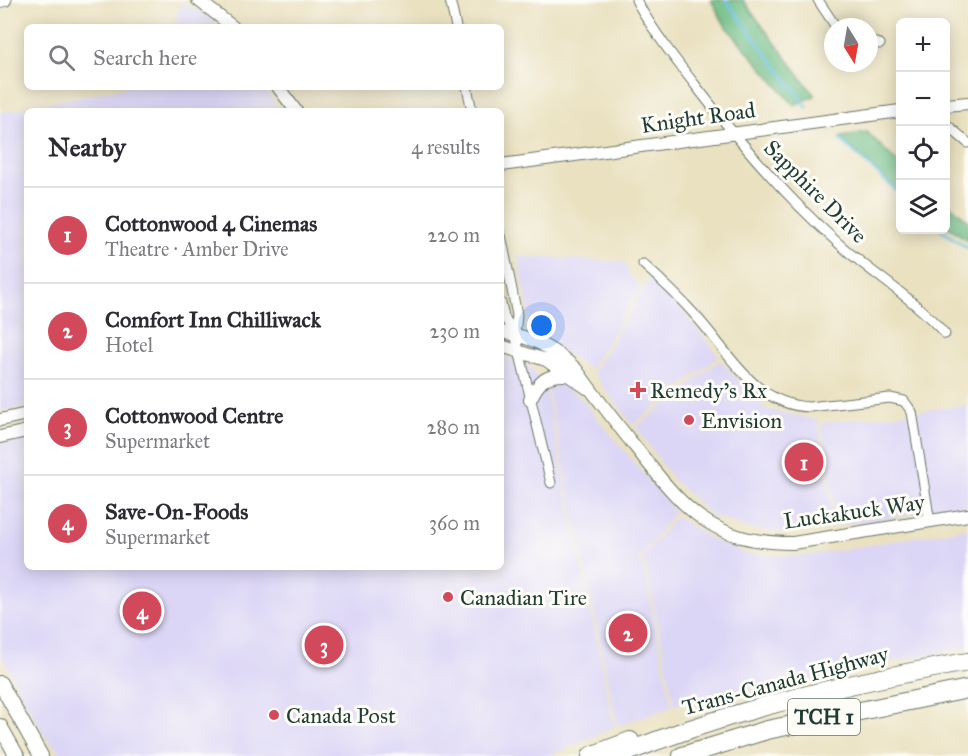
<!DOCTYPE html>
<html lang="en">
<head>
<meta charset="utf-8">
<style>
	:root { --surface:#fff; --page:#f7f7f7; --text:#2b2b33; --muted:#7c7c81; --line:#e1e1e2; --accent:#d1495b }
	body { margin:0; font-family:"IM FELL Great Primer",serif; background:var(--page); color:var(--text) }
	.controls { position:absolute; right:18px; top:18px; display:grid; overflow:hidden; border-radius:9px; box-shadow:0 3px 15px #0003 }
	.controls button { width:54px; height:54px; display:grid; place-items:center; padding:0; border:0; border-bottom:2px solid var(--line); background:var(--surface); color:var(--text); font:30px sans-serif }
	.compass { position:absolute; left:824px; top:18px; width:54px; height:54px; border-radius:50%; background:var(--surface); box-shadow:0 3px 15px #0003; rotate:169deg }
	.you { position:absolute; left:542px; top:326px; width:21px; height:21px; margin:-15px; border:4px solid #fff; border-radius:50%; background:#1a73e8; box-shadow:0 0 0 9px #1a73e833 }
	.badge { display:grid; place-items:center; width:39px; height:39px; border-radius:50%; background:var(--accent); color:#fff; font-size:20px; font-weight:700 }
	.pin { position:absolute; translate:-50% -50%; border:3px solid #fff; box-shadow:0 2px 6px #0006 }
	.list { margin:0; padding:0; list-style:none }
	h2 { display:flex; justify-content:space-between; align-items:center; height:78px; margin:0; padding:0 24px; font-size:26px }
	h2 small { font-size:20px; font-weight:400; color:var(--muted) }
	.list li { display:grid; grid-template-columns:39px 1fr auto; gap:18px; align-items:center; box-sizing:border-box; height:96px; padding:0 24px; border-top:2px solid var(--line) }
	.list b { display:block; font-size:22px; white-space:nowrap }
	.list p { margin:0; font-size:20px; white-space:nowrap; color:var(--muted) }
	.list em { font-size:20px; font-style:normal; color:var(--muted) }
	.icon { flex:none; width:33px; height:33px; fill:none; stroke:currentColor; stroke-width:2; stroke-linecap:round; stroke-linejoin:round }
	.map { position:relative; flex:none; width:968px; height:756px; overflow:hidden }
	.search { position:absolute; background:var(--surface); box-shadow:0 3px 15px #0003; left:24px; top:24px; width:480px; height:66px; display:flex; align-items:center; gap:15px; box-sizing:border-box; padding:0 21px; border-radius:9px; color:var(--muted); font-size:22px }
	.panel { position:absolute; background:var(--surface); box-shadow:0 3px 15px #0003; left:24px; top:108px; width:480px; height:462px; border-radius:9px }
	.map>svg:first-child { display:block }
</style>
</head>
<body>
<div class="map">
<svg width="968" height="756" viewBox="0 0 968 756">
	<rect width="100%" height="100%" fill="#fdfcf7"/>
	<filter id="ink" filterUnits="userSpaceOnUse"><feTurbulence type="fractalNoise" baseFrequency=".0167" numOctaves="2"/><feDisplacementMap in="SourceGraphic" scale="12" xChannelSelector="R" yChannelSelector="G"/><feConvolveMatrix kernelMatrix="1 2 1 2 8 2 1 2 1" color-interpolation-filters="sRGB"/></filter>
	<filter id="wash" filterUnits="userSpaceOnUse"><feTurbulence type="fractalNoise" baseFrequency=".008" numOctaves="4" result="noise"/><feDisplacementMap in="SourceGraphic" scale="24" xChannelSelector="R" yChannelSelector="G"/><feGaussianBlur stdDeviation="1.35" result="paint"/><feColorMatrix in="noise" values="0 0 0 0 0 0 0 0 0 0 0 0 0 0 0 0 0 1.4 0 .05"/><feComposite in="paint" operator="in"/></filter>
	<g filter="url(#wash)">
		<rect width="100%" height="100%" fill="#eae1c0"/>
		<path fill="#dcd6f6" d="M 180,2 L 206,15 L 219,27 L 174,27 Z
			M 126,87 L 264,87 L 279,111 L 27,111 L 27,406 L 0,411 L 0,113 Z
			M 518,256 L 625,262 L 628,274 L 641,286 L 590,370 L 535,332 L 531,325 Z
			M 649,279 L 672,298 L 719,356 L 633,425 L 593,373 Z
			M 501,356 L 531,367 L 546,391 L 614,727 L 550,756 L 63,756 L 44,735 L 0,654 L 0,444 L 27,439 L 27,567 L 501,567 Z
			M 720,360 L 765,409 L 818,420 L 835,527 L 784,533 L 747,528 L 712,516 L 674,481 L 636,427 Z
			M 559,384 L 580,397 L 675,512 L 638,560 L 643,565 L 672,707 L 617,726 L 547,386 Z
			M 968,405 L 968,505 L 838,526 L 821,423 Z
			M 676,516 L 711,539 L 747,554 L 805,556 L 968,528 L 968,647 L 674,705 L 645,563 L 641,559 Z"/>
		<path fill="#6fbc84" stroke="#477c5c" stroke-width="1.5" d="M 711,0 L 743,0 L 815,96 L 794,105 L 725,25 Z
			M 867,132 L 900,165 L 900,193 L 840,137 Z
			M 946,202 L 968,220 L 968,241 L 946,225 Z"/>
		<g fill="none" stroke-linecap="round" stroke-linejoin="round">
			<path stroke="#5dbddc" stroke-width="3" d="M 726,0 L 807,107
				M 840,139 L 900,194
				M 941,230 L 968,248"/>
		</g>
	</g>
	<g filter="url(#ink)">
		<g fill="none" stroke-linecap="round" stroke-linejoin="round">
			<g stroke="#667665" stroke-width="11">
				<path id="minor" d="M 450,0 L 456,27
					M 636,0 C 653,31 674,58 696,86 C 739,142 784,195 837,242 C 872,274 914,298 945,334
					M 818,0 L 836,27
					M 869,41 L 880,44
					M 467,87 L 472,111
					M 946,124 L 968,143
					M 501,235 L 517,315 L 515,334 L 551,483
					M 643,264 C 661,280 679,297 695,315 C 729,352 754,405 809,407 L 890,398 L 904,401 L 912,412 L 930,522
					M 501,303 L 504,317 L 515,334"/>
			</g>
			<g stroke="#667665" stroke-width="14">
				<path id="tertiary" d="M 198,0 L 233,27
					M 0,1 L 5,0
					M 278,87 L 296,111
					M 946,105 L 968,103
					M 501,165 L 900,111
					M 501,332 C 530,336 555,349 576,369 C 595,396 616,423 637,449 C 684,509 711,543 793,543 L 968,515
					M 501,346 L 546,360 L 587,388
					M 530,400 C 539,381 546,374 567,375
					M 0,420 L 27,414
					M 0,437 L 27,431"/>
			</g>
			<g stroke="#667665" stroke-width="16">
				<path id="secondary" d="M 0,683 L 41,756
					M 0,726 L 17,756"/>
			</g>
			<g stroke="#667665" stroke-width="20">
				<path id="motorway" d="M 591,756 L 630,741
					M 617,756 C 730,710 848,682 968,662
					M 682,756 L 767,730 L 968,689"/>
			</g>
			<use href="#minor" stroke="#fff" stroke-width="9"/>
			<use href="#tertiary" stroke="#fff" stroke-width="12"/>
			<use href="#secondary" stroke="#fff" stroke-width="14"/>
			<use href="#motorway" stroke="#fff" stroke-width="18"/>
		</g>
	</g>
	<g fill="#d1495b" stroke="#fdfcf7" stroke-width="2">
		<path d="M635 381h6v6h6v6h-6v6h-6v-6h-6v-6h6z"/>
		<circle cx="689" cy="420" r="6"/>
		<circle cx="448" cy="597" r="6"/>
		<circle cx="274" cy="715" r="6"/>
	</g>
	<g text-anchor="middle" stroke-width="6" stroke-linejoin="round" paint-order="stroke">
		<rect fill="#fdfcf7" stroke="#62766e" stroke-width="1.5" x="788" y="699" width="72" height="36" rx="4.5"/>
		<g font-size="21" font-weight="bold" fill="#1f3d34">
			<text x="824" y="724">TCH 1</text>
		</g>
		<g font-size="22" fill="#1f3d34" stroke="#fdfcf7">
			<text transform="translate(698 117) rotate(-8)" y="8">Knight Road</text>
			<text transform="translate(816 191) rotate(45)" y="8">Sapphire Drive</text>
			<text transform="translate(854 511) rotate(-8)" y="8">Luckakuck Way</text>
			<text transform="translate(785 680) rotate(-15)" y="8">Trans-Canada Highway</text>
		</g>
		<g font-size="22" fill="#1f3d34" stroke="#fdfcf7" text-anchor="start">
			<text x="650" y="398">Remedy's Rx</text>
			<text x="701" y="428">Envision</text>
			<text x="460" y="605">Canadian Tire</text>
			<text x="286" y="723">Canada Post</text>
		</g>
	</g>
</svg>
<div class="controls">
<button>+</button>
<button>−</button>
<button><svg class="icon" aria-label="locate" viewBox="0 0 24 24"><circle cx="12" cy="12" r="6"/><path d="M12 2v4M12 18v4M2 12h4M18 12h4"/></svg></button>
<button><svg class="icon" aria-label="layers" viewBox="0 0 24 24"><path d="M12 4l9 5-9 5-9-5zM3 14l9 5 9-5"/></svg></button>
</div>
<svg class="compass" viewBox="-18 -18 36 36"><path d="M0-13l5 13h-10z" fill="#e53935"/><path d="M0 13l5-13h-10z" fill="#7c7c81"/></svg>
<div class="you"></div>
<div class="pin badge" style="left:804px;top:462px">1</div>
<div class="pin badge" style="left:628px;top:633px">2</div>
<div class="pin badge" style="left:324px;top:645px">3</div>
<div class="pin badge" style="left:142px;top:611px">4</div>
<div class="search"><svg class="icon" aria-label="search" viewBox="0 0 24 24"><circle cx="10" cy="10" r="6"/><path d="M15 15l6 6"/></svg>Search here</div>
<section class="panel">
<h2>Nearby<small>4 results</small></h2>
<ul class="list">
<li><span class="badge">1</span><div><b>Cottonwood 4 Cinemas</b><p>Theatre · Amber Drive</p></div><em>220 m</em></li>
<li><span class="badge">2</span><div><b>Comfort Inn Chilliwack</b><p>Hotel</p></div><em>230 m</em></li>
<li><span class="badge">3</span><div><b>Cottonwood Centre</b><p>Supermarket</p></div><em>280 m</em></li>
<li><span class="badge">4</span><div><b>Save-On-Foods</b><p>Supermarket</p></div><em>360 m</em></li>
</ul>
</section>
</div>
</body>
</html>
